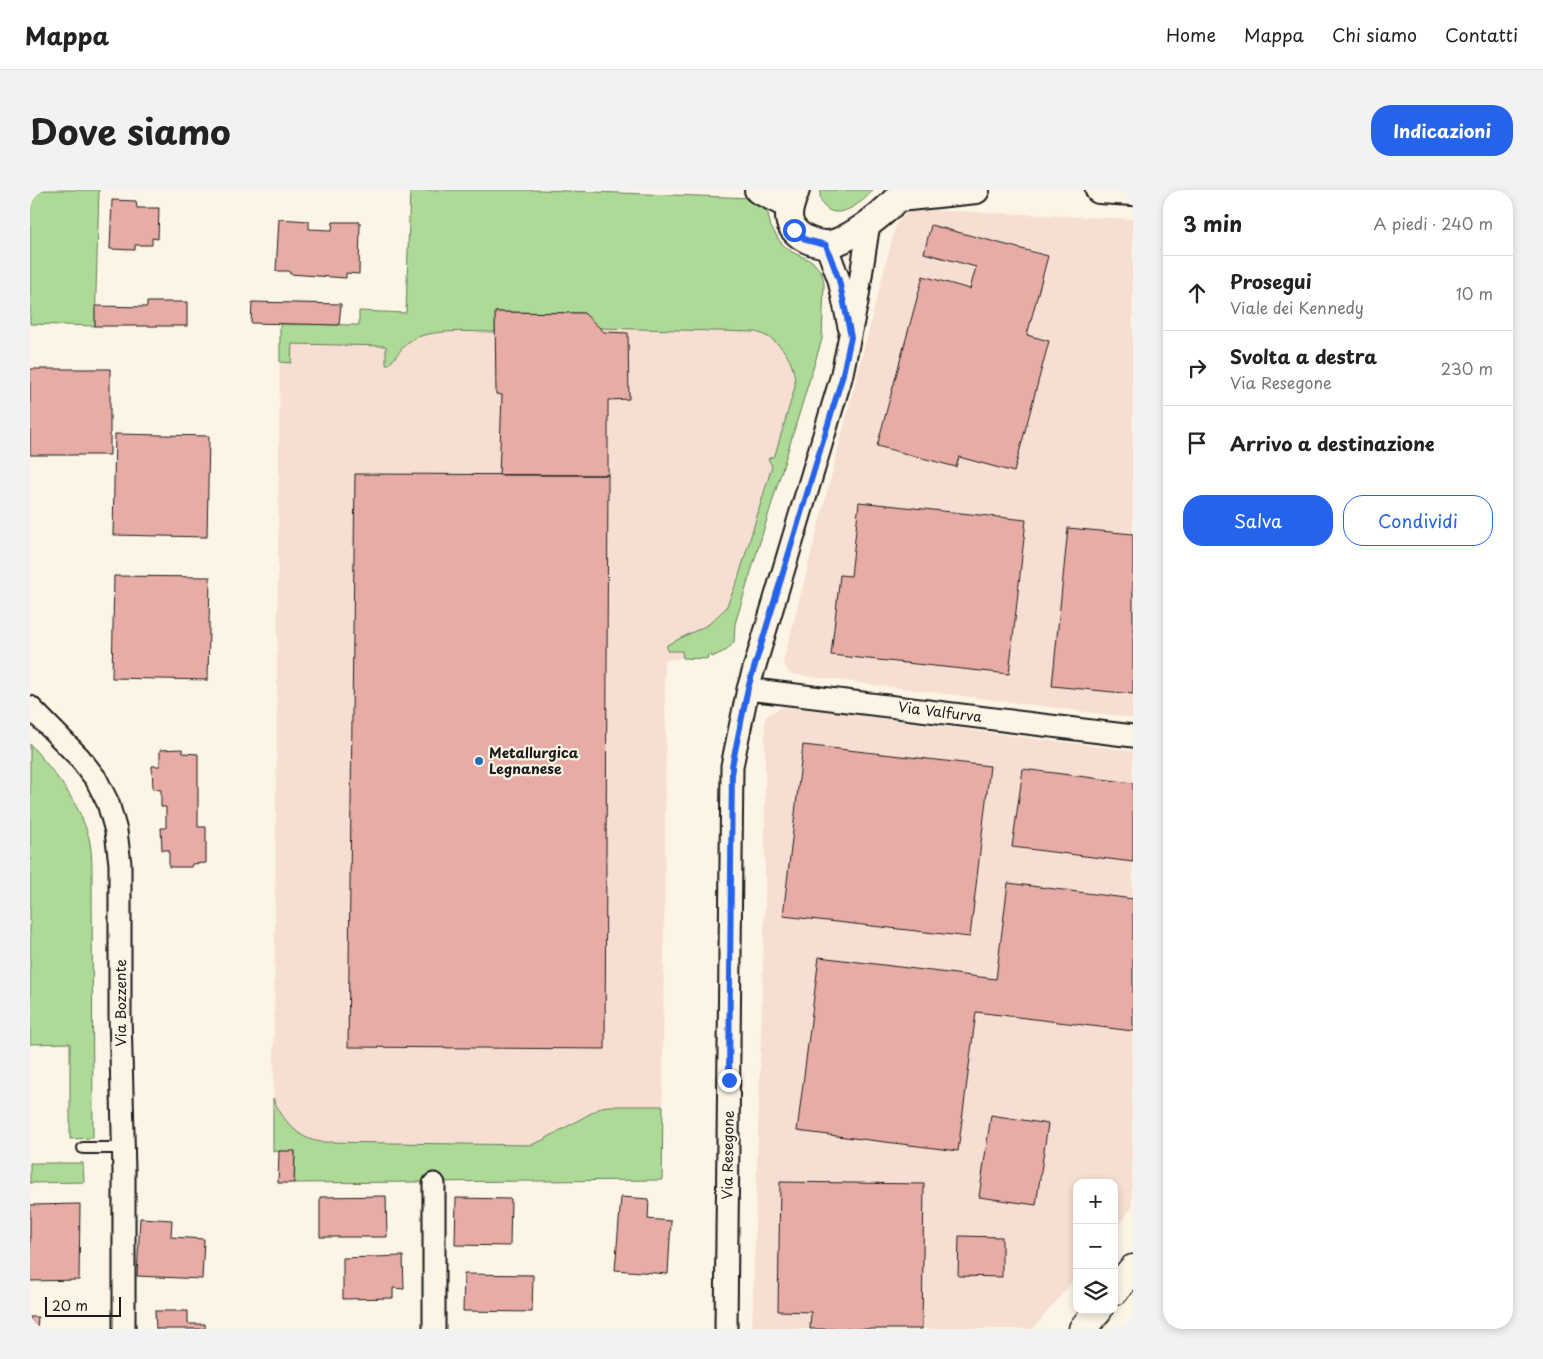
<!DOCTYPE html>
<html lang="it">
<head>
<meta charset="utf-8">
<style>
	:root { --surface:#fff; --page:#f2f2f2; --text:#222; --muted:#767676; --line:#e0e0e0; --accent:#2563eb }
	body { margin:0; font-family:"Playpen Sans",sans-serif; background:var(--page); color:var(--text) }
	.controls { position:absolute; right:15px; bottom:15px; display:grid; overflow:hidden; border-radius:10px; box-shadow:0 2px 8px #0003 }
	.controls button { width:45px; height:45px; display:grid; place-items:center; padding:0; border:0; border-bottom:1px solid var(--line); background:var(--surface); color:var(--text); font:25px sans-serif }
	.scale { position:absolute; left:15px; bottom:12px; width:76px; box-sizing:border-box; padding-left:5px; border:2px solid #1c1c1c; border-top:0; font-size:14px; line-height:18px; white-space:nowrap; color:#1c1c1c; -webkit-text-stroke:4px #fcf5e5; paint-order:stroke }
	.stop { position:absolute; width:15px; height:15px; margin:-11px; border:4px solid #2563eb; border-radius:50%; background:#fff }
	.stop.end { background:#2563eb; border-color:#fff; box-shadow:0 1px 5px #0008 }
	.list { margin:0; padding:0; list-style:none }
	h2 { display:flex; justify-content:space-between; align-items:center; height:65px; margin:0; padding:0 20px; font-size:21px }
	h2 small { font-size:16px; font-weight:400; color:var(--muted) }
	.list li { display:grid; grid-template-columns:32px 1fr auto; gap:15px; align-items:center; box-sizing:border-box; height:75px; padding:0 20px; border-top:1px solid var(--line) }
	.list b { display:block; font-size:19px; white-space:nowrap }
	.list p { margin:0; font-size:16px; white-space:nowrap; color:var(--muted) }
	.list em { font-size:16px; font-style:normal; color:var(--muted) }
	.actions { display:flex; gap:10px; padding:15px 20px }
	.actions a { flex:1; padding:11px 0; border:1px solid var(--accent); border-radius:20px; text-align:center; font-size:18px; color:var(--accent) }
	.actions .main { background:var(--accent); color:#fff }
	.icon { flex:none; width:28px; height:28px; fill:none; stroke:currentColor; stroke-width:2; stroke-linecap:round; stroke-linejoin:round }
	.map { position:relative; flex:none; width:1103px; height:1139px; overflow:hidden; border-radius:20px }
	header { display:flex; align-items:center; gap:30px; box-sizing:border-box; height:70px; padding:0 25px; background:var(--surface); border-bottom:1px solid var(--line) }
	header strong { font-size:24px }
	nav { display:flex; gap:28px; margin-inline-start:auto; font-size:18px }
	.intro { display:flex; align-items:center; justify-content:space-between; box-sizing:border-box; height:120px; padding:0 30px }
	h1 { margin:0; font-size:35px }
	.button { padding:12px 22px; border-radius:20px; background:var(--accent); color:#fff; font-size:18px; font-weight:700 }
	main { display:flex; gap:30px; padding:0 30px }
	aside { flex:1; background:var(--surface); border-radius:20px; box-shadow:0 2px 8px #0003 }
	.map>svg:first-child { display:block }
</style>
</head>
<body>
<header>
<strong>Mappa</strong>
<nav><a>Home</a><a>Mappa</a><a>Chi siamo</a><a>Contatti</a></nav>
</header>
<div class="intro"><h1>Dove siamo</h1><a class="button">Indicazioni</a></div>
<main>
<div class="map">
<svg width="1103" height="1139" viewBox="0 0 1103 1139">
	<rect width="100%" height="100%" fill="#fcf5e5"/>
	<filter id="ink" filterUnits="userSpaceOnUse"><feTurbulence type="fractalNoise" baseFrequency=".02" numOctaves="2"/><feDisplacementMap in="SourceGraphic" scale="10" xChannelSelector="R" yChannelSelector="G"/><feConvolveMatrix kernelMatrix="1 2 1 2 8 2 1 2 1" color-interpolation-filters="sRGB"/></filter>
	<g filter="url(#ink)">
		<path fill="#f6dfd2" d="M 380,0 L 511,0 L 722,8 L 734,18 L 738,24 L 741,37 L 751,53 L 762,62 L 782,71 L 792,83 L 794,94 L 792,149 L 705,434 L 704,452 L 697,460 L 682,467 L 681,464 L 677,466 L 678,469 L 653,468 L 634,470 L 636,543 L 632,990 L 248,993 L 249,961 L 243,961 L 250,134 L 329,135 L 329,121 L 376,123 Z
			M 878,19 L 1103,29 L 1103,528 L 760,484 L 753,473 L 866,34 Z
			M 754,516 L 1103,561 L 1102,1018 L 1084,1040 L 1084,993 L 1047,993 L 1047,1086 L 1003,1139 L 722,1139 L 735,711 L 735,527 Z"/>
		<path fill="#aeda98" stroke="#657b5a" d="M 0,0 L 69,0 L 65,136 L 0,134 Z
			M 380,0 L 511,0 L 722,8 L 734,18 L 738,24 L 741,37 L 751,53 L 762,62 L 782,71 L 792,83 L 794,94 L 792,149 L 705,434 L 704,452 L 697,460 L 682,467 L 681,464 L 677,466 L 678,469 L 653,468 L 652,461 L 637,461 L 637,455 L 679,434 L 696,418 L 708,389 L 742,276 L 738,269 L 745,265 L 765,197 C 766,172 751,149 726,142 L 569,138 L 553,123 L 466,122 L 465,142 C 442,142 399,138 380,151 C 371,157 367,167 359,174 L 356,174 L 356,156 L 262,154 L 261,173 L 250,172 L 250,134 L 329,135 L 329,121 L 376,123 Z
			M 791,0 L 843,0 C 834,12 806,33 793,15 C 790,10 789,6 791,0 Z
			M 0,554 C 24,582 49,611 59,648 C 62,661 62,676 62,690 L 63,948 L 40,949 L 40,853 L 0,854 Z
			M 243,908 C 252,929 268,950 292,952 L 501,955 L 513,950 L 572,917 L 578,916 L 633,916 L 632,990 L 264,993 L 265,962 L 243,961 Z
			M 0,973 L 53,973 L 54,992 L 0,993 Z"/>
		<path fill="#e7aca6" stroke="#1c1c1c" d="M 82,10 L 106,11 L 107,18 L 129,18 L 128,49 L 122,48 L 122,55 L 105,55 L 105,60 L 80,59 Z
			M 249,29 L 279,31 L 279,39 L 302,40 L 303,32 L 330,32 L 329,84 L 316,83 L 316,88 L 260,84 L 259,81 L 246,81 Z
			M 901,35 L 1018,66 L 997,145 L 1019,151 L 984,282 L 929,267 L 926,277 L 847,256 L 893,86 L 940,99 L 946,77 L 894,63 Z
			M 117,112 L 157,112 L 157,136 L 65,136 L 65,116 L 117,117 Z
			M 222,112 L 311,114 L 309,135 L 221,133 Z
			M 465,122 L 554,123 L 574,142 L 598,143 L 599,209 L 578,210 L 578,285 L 469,285 L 472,205 L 466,204 Z
			M 0,179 L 80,179 L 80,265 L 0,265 Z
			M 85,244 L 179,246 L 177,347 L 83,345 Z
			M 325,284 L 578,285 L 575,859 L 318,857 Z
			M 829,312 L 996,330 L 979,484 L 801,465 L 810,385 L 821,386 Z
			M 1038,338 L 1103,344 L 1103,504 L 1022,496 Z
			M 84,386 L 180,387 L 178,490 L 82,488 Z
			M 773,555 L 960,576 L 940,747 L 753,726 Z
			M 152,559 L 153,563 L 168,564 L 168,637 L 176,637 L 176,673 L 162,674 L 161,677 L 139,677 L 139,660 L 132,660 L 131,638 L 136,638 L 136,617 L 131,617 L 131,600 L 123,599 L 122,576 L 130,576 L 130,560 Z
			M 993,579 L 1103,593 L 1103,672 L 982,657 Z
			M 978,693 L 1103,709 L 1103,841 L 946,822 L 928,961 L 767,941 L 789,767 L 966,789 Z
			M 961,925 L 1018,934 L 1006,1015 L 949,1007 Z
			M 249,961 L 265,961 L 264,993 L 248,993 Z
			M 750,992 L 894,994 L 892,1139 L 780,1139 L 781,1122 L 748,1121 Z
			M 356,1006 L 357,1047 L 290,1047 L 290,1007 Z
			M 591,1007 L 619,1009 L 618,1029 L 641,1031 L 638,1084 L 585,1080 Z
			M 426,1008 L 481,1009 L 480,1056 L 425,1055 Z
			M 50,1014 L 49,1090 L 0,1091 L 0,1015 Z
			M 110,1028 L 142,1030 L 141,1047 L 174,1049 L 172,1089 L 107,1086 Z
			M 929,1046 L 972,1047 L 972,1087 L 928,1086 Z
			M 373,1066 L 374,1099 L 363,1098 L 363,1108 L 313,1109 L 313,1068 Z
			M 434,1084 L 503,1085 L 502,1122 L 433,1121 Z
			M 125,1121 L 158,1121 L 158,1134 L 175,1134 L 175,1139 L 126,1139 Z
			M 0,1127 L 8,1127 L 7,1139 L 0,1139 Z"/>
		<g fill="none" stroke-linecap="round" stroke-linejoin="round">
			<g stroke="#1c1c1c" stroke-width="14">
				<path id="service" d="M 53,958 L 93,958"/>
			</g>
			<g stroke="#1c1c1c" stroke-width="25">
				<path id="minor" d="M 796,55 L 809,90 L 819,137
					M 718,499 L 1103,546
					M 0,517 L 49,567 L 66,589 L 78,613 L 86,641 L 90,674 L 90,825 L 94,982 L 94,1139
					M 404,994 L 404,1139
					M 696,1139 L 702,576 L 718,499 L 811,188 L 827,112 L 839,33"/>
			</g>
			<g stroke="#1c1c1c" stroke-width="30">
				<path id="tertiary" d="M 728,0 L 760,16
					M 766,0 C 763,8 759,17 759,26 C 759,43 780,54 796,54 C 815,55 864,17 873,0
					M 1069,0 L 1103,2
					M 869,8 L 946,0"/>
			</g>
			<g stroke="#1c1c1c" stroke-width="31">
				<path id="primary" d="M 1084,1101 L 1103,1079
					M 1053,1139 L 1068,1120"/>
			</g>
			<use href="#service" stroke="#fcf5e5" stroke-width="10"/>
			<use href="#minor" stroke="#fcf5e5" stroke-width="21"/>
			<use href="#tertiary" stroke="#fcf5e5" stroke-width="26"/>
			<use href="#primary" stroke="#fcf5e5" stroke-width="28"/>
		</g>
	</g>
	<g fill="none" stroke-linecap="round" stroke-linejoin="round" filter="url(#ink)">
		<path stroke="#2563eb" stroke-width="6" d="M 699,890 L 702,576 L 718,498 L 812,188 L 821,147 L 809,90 L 796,55 L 776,50 L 764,40"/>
	</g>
	<circle fill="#1f6fb2" stroke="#fcf5e5" stroke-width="2" cx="449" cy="571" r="5"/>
	<g text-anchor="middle" stroke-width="4.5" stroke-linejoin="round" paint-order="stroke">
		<g font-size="14" fill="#1c1c1c" stroke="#fcf5e5">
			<text transform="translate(910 522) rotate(7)" y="5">Via Valfurva</text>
			<text transform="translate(91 813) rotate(-90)" y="5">Via Bozzente</text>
			<text transform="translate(698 965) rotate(-89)" y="5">Via Resegone</text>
		</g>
		<g font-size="14" font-weight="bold" fill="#1c1c1c" stroke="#fcf5e5" text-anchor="start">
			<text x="459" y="568">Metallurgica<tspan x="459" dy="16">Legnanese</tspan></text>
		</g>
	</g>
</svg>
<div class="controls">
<button>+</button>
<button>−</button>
<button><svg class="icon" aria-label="layers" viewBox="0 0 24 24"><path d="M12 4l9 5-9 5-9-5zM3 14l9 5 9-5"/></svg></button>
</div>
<div class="scale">20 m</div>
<div class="stop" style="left:764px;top:40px"></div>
<div class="stop end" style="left:699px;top:890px"></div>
</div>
<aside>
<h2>3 min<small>A piedi · 240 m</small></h2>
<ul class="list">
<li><svg class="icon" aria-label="ahead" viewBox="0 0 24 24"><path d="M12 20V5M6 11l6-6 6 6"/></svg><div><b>Prosegui</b><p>Viale dei Kennedy</p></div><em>10 m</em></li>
<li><svg class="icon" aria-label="right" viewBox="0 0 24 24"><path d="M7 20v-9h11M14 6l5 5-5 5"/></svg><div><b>Svolta a destra</b><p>Via Resegone</p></div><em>230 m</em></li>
<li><svg class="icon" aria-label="arrive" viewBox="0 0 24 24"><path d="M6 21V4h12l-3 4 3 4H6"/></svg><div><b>Arrivo a destinazione</b></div></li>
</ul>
<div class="actions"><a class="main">Salva</a><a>Condividi</a></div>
</aside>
</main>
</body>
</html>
